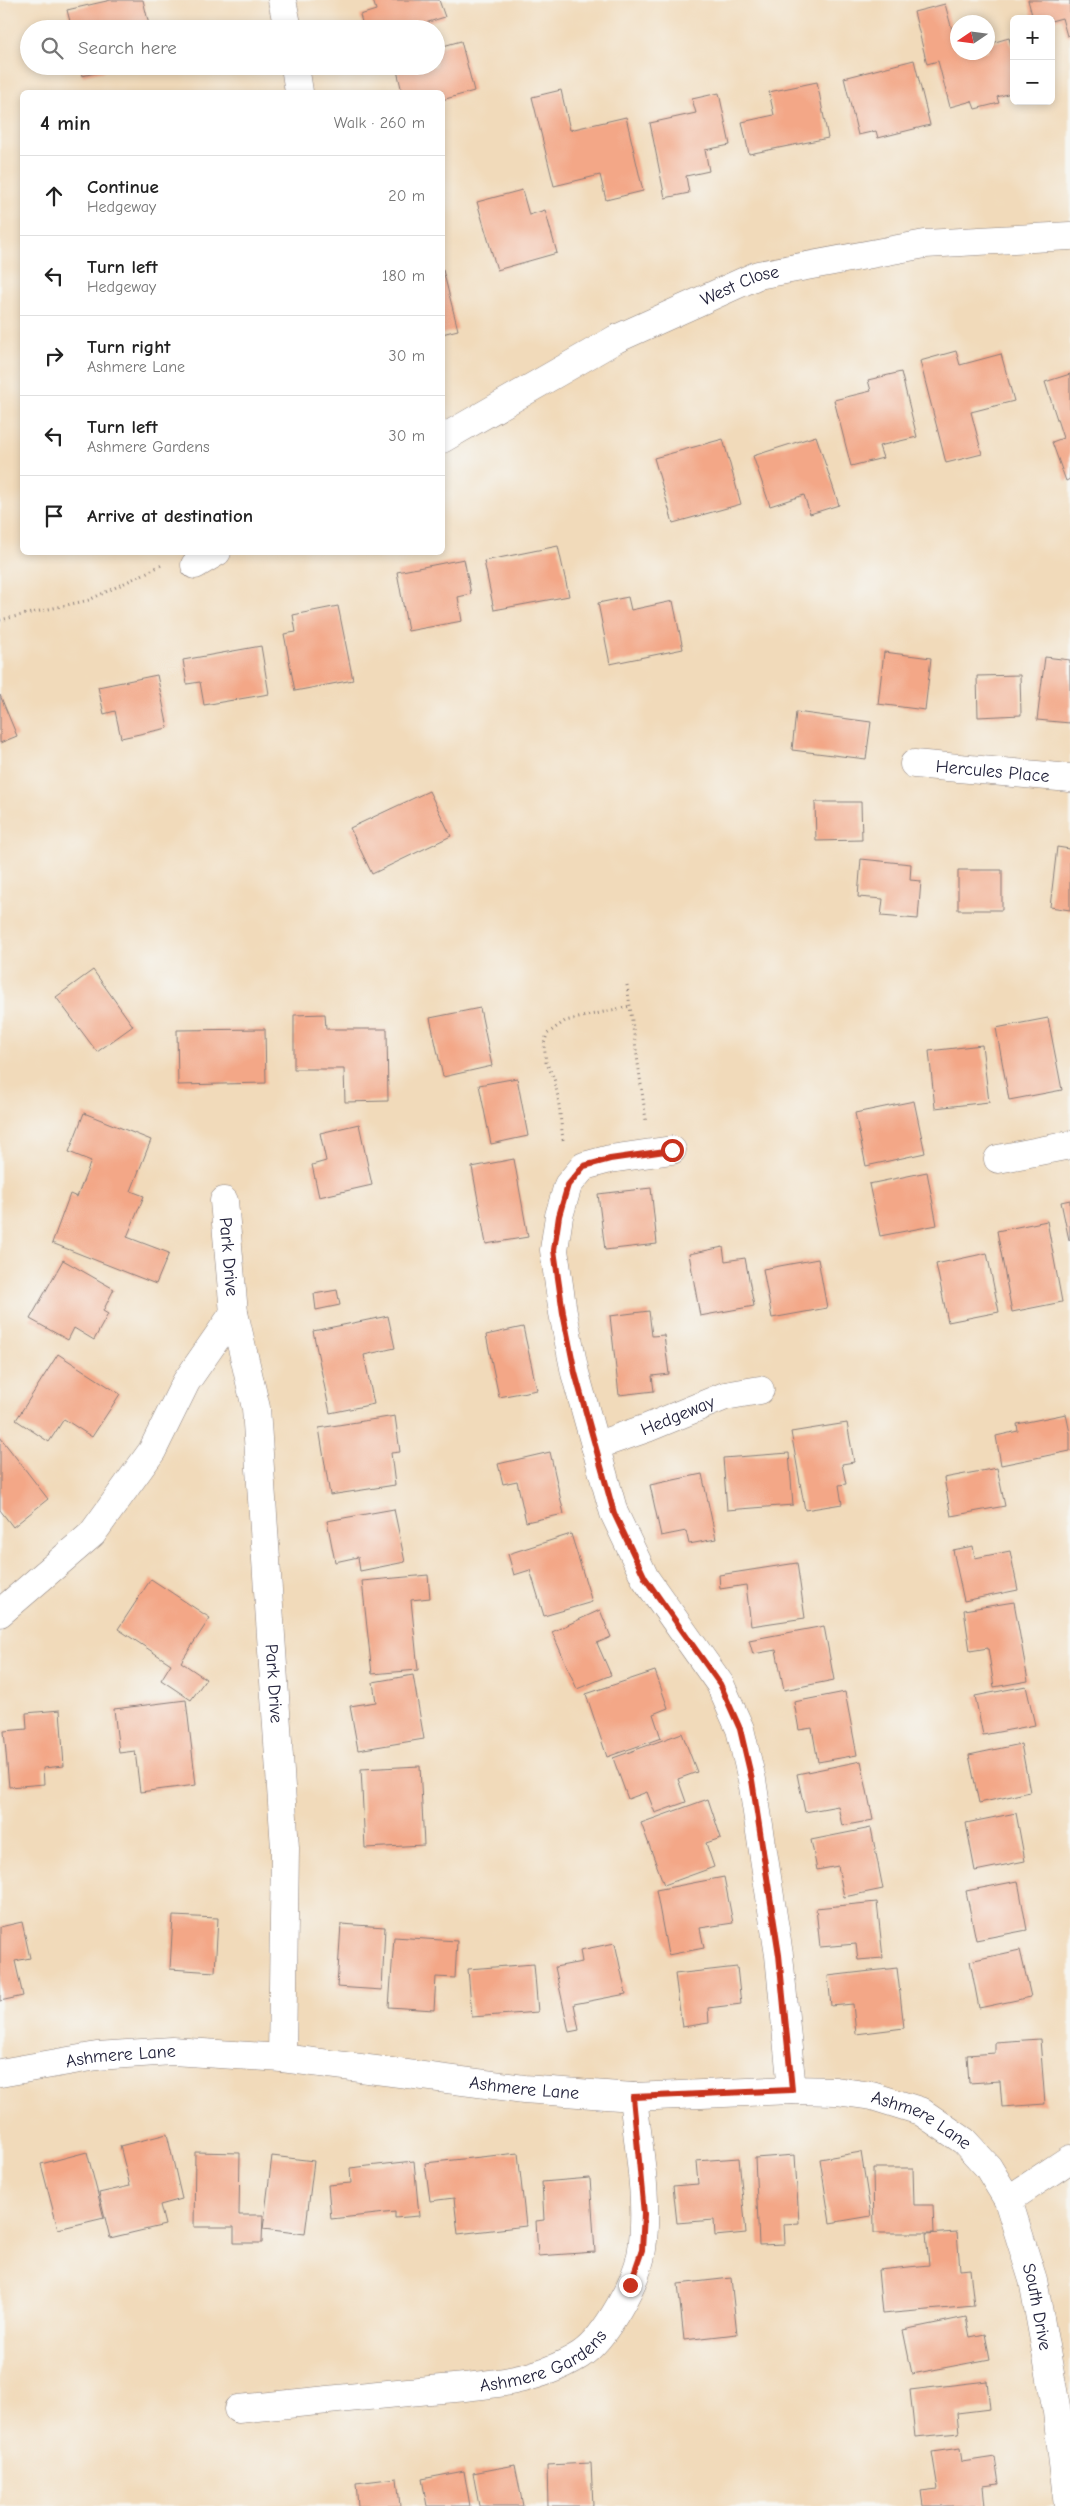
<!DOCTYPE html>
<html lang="en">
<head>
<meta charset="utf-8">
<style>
	:root { --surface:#fff; --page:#f6f6f6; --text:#222; --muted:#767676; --line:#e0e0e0 }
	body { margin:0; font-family:"Comic Neue",sans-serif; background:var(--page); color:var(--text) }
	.controls { position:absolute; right:15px; top:15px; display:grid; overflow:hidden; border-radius:8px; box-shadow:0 2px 8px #0003 }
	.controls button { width:45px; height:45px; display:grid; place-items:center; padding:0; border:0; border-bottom:1px solid var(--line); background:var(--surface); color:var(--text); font:25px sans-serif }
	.compass { position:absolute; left:950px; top:15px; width:45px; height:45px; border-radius:50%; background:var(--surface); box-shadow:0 2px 8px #0003; rotate:257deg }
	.stop { position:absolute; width:15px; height:15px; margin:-11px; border:4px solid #c8321e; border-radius:50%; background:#fff }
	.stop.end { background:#c8321e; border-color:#fff; box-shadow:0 1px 5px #0008 }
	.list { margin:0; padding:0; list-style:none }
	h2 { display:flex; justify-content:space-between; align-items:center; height:65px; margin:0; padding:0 20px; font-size:21px }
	h2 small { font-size:16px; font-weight:400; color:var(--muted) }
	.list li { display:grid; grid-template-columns:32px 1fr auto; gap:15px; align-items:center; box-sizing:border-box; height:80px; padding:0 20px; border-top:1px solid var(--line) }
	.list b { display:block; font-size:19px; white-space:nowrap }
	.list p { margin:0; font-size:16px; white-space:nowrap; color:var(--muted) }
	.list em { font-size:16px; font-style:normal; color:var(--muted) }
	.icon { flex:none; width:28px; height:28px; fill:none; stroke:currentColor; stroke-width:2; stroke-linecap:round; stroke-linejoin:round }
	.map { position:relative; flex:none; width:1070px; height:2506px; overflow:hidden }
	.search { position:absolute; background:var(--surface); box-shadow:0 2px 8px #0003; left:20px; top:20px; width:425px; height:55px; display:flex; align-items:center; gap:12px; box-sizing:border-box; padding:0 18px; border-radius:28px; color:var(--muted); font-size:19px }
	.panel { position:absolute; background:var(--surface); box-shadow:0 2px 8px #0003; left:20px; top:90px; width:425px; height:465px; border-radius:8px }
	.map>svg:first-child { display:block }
</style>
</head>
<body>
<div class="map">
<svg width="1070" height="2506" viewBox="0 0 1070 2506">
	<rect width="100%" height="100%" fill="#f6f6f2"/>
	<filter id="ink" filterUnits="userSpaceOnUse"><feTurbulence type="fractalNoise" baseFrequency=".02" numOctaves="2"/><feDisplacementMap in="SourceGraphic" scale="10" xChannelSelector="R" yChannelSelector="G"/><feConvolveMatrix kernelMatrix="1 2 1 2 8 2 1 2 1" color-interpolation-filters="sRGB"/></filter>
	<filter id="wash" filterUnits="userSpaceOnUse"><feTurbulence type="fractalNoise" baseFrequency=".0096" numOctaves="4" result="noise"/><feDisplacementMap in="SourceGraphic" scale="20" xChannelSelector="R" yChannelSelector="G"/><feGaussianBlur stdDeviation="1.12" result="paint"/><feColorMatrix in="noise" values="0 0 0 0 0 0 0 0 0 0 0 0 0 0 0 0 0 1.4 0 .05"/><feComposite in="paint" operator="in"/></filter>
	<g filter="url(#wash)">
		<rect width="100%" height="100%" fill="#f1daba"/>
		<g id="blocks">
			<path fill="#f3a787" d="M 111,0 L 143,0 L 150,29 L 72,29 L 67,10 Z
				M 373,0 L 439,0 L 445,17 L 405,29 L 364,29 L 360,15 L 376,10 Z
				M 1028,0 L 1070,0 L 1070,35 L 1067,36 L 1062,18 L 1051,21 L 1051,19 L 1033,19 Z
				M 945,4 L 958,52 L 988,52 L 988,44 L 1009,38 L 1014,55 L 1014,92 L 997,97 L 999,103 L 975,109 L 972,101 L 950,107 L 938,61 L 927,64 L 914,12 Z
				M 461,41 L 474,91 L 442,100 L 442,92 L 402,92 L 396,66 L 436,66 L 436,48 Z
				M 914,60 L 930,125 L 878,138 L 876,131 L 858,135 L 844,78 Z
				M 80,66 L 121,66 L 121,67 L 82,76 Z
				M 817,82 L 828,138 L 749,154 L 742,122 L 774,115 L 769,92 Z
				M 561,90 L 570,130 L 626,117 L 643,191 L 606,200 L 600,175 L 554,186 L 532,97 Z
				M 719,93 L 730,145 L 705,150 L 709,171 L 686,176 L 689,193 L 665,198 L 650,123 L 696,113 L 692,99 Z
				M 522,190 L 529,215 L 545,210 L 557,253 L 497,270 L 477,202 Z
				M 443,270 L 458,330 L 442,334 L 442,271 Z
				M 956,351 L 960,365 L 1001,354 L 1014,401 L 971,412 L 982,454 L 946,463 L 920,361 Z
				M 901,372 L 917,437 L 879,446 L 883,458 L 851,466 L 834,400 L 871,391 L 868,380 Z
				M 1070,374 L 1070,479 L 1066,481 L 1052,442 L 1063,438 L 1045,382 Z
				M 816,436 L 839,505 L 810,514 L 804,495 L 770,506 L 753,456 Z
				M 723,439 L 741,504 L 673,523 L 654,458 Z
				M 558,546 L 569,596 L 494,610 L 484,561 Z
				M 464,559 L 471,594 L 458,597 L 462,621 L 408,631 L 397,572 Z
				M 628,597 L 631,610 L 673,601 L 683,649 L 610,664 L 598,603 Z
				M 338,606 L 353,680 L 295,691 L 284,634 L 296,632 L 293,615 Z
				M 261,646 L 269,694 L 204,705 L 200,682 L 187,684 L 183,660 Z
				M 884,652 L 931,658 L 925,710 L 878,704 Z
				M 1045,657 L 1070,660 L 1070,723 L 1037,720 Z
				M 157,675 L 168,728 L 121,738 L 115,711 L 104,714 L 98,687 Z
				M 1020,675 L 1021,715 L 978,717 L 977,676 Z
				M 0,695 L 17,736 L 0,743 Z
				M 796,712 L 871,722 L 866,759 L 792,750 Z
				M 429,791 L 451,836 L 372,874 L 350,828 Z
				M 815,802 L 861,802 L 862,840 L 816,841 Z
				M 1057,847 L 1070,849 L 1070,910 L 1050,907 Z
				M 861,859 L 911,864 L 910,880 L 921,881 L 918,919 L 881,916 L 883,899 L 858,897 Z
				M 958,870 L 1002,870 L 1002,910 L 958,910 Z
				M 93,970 L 133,1026 L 97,1052 L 56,997 Z
				M 480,1008 L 492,1066 L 443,1077 L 430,1018 Z
				M 325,1014 L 326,1029 L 387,1029 L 388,1101 L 345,1102 L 344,1069 L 294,1069 L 294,1015 Z
				M 1048,1018 L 1062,1090 L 1009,1100 L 996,1028 Z
				M 265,1029 L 266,1083 L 178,1085 L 177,1030 Z
				M 982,1045 L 989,1102 L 935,1108 L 929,1051 Z
				M 517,1078 L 528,1136 L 491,1144 L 479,1085 Z
				M 914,1101 L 925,1153 L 866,1166 L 855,1113 Z
				M 84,1113 L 151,1140 L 131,1191 L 144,1196 L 127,1237 L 169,1253 L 156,1284 L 52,1243 L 70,1194 L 77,1197 L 91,1161 L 69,1152 Z
				M 359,1124 L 372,1185 L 319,1197 L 312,1165 L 326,1161 L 320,1133 Z
				M 514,1159 L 528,1237 L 486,1244 L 472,1167 Z
				M 927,1172 L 937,1225 L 880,1236 L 869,1184 Z
				M 651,1188 L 657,1244 L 605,1250 L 598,1194 Z
				M 1070,1200 L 1070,1240 L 1069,1240 L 1061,1202 Z
				M 1047,1221 L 1062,1302 L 1012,1312 L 997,1231 Z
				M 723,1247 L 725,1261 L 745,1258 L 754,1306 L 700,1316 L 689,1254 Z
				M 987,1253 L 999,1312 L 948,1322 L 936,1264 Z
				M 818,1259 L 827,1308 L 772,1318 L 763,1269 Z
				M 63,1260 L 114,1289 L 103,1311 L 108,1314 L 94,1340 L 74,1328 L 68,1340 L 30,1319 Z
				M 337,1290 L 340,1305 L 316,1310 L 314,1294 Z
				M 649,1311 L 652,1336 L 664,1335 L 669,1374 L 652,1376 L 654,1391 L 619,1395 L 610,1316 Z
				M 388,1316 L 395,1348 L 364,1355 L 374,1404 L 330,1413 L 313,1331 Z
				M 523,1327 L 537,1390 L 499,1397 L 486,1335 Z
				M 58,1354 L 120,1394 L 92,1437 L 64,1419 L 49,1442 L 16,1420 Z
				M 1066,1414 L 1070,1433 L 1070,1451 L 1001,1465 L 996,1436 L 1018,1431 L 1017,1424 Z
				M 395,1416 L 400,1452 L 391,1453 L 395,1485 L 330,1495 L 319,1428 Z
				M 847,1423 L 854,1462 L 842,1464 L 846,1484 L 839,1485 L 842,1504 L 805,1510 L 791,1432 Z
				M 0,1437 L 48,1499 L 13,1527 L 0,1510 Z
				M 550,1452 L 564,1514 L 526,1522 L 517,1481 L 503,1484 L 498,1464 Z
				M 789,1453 L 793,1505 L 727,1510 L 723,1458 Z
				M 997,1468 L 1005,1506 L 951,1516 L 944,1478 Z
				M 702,1474 L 716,1539 L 689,1544 L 686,1531 L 661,1536 L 650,1485 Z
				M 394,1509 L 405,1562 L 360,1571 L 358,1557 L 335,1562 L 327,1521 Z
				M 571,1534 L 592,1602 L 544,1616 L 530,1570 L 514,1575 L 508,1554 Z
				M 973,1546 L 975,1558 L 1010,1551 L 1018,1590 L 964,1601 L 953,1550 Z
				M 797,1563 L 805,1618 L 751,1626 L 746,1585 L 720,1589 L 719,1575 Z
				M 428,1575 L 430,1598 L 411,1600 L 418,1670 L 372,1674 L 362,1581 Z
				M 151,1579 L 210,1618 L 181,1662 L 206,1679 L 191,1700 L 161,1680 L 171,1664 L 118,1629 Z
				M 1014,1602 L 1028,1681 L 994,1687 L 988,1648 L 970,1651 L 964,1610 Z
				M 600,1610 L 611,1637 L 597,1643 L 611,1675 L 577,1689 L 552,1632 Z
				M 824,1626 L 834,1680 L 784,1690 L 776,1650 L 753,1654 L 749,1640 Z
				M 655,1671 L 668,1708 L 653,1714 L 661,1738 L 607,1757 L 586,1694 Z
				M 413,1675 L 424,1739 L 358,1750 L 350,1706 L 376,1702 L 373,1682 Z
				M 1026,1686 L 1035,1725 L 983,1735 L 975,1696 Z
				M 845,1692 L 857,1755 L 818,1762 L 812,1728 L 799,1730 L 794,1702 Z
				M 186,1700 L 196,1785 L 140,1792 L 135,1751 L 119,1753 L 114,1709 Z
				M 60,1710 L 64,1766 L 43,1768 L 44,1784 L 9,1787 L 4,1731 L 27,1729 L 26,1713 Z
				M 682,1733 L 697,1772 L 678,1779 L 686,1802 L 655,1813 L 647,1792 L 628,1799 L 613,1758 Z
				M 1021,1744 L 1030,1792 L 979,1803 L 969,1755 Z
				M 861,1761 L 873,1820 L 842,1826 L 838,1806 L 805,1812 L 797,1774 Z
				M 420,1766 L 424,1845 L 365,1848 L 361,1769 Z
				M 708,1799 L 721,1838 L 706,1843 L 714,1867 L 664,1885 L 641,1823 Z
				M 1016,1813 L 1025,1861 L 975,1871 L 966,1823 Z
				M 871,1828 L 883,1889 L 844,1897 L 838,1866 L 817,1870 L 811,1840 Z
				M 724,1877 L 733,1923 L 700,1928 L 704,1948 L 668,1955 L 656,1890 Z
				M 1018,1881 L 1027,1930 L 976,1940 L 966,1891 Z
				M 877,1902 L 883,1958 L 858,1960 L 856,1944 L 820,1947 L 816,1908 Z
				M 173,1916 L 218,1918 L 215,1972 L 170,1969 Z
				M 22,1922 L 30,1958 L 15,1961 L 23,1996 L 0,2001 L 0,1927 Z
				M 341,1924 L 385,1927 L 382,1990 L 337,1987 Z
				M 394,1937 L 457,1941 L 455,1978 L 436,1977 L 434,2010 L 389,2007 Z
				M 615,1943 L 626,1994 L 574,2004 L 579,2030 L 569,2032 L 555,1967 L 582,1962 L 580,1950 Z
				M 1020,1950 L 1031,1997 L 979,2008 L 970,1961 Z
				M 534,1964 L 538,2012 L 472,2017 L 468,1969 Z
				M 737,1967 L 741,2004 L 708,2008 L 709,2023 L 682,2027 L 675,1974 Z
				M 897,1968 L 904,2028 L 856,2034 L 853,2004 L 831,2006 L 828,1976 Z
				M 1040,2039 L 1045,2104 L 1002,2107 L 1000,2081 L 969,2083 L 967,2055 L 995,2053 L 995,2042 Z
				M 167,2134 L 182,2199 L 160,2205 L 165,2225 L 110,2238 L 99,2193 L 130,2186 L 120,2146 Z
				M 87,2152 L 104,2218 L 58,2229 L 41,2164 Z
				M 195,2152 L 240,2153 L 239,2215 L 263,2215 L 262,2243 L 234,2243 L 234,2227 L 194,2227 Z
				M 861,2152 L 871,2216 L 830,2223 L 820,2159 Z
				M 518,2153 L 526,2226 L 458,2234 L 454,2198 L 430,2201 L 425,2163 Z
				M 795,2155 L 799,2223 L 784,2224 L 785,2244 L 759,2245 L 755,2158 Z
				M 272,2156 L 314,2161 L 305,2234 L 263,2229 Z
				M 739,2158 L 746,2233 L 715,2236 L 714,2220 L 677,2223 L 673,2186 L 698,2184 L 696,2161 Z
				M 414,2161 L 419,2216 L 395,2218 L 395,2212 L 331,2219 L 328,2185 L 351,2183 L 350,2168 Z
				M 873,2168 L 913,2168 L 914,2205 L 933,2205 L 934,2233 L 874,2233 Z
				M 590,2178 L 595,2252 L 538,2256 L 536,2221 L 544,2220 L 542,2182 Z
				M 957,2232 L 960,2270 L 970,2269 L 974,2306 L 882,2314 L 878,2270 L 929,2265 L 926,2234 Z
				M 731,2278 L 737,2334 L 684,2340 L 678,2284 Z
				M 966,2317 L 970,2337 L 985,2334 L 990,2359 L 912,2374 L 903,2330 Z
				M 987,2381 L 990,2409 L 957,2413 L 959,2433 L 915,2437 L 910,2390 Z
				M 960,2448 L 962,2462 L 995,2457 L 999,2484 L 983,2486 L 985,2506 L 923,2506 L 921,2491 L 938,2489 L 932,2452 Z
				M 591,2463 L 593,2506 L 548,2506 L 547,2465 Z
				M 515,2465 L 523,2506 L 479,2506 L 473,2473 Z
				M 464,2471 L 470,2506 L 427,2506 L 422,2479 Z
				M 397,2478 L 400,2506 L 358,2506 L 356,2483 Z"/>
		</g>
	</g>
	<g filter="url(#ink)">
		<use href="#blocks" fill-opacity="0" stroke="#8a7e7a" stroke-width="1"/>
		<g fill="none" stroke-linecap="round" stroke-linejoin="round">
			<g stroke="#8a7e7a" stroke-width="29">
				<g id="minor">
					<path d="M 282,0 L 288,29"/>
					<path d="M 295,66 L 299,92"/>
					<path id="s1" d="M 442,439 L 616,339 L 758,275 L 925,244 L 1070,236"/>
					<path d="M 195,565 L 217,552"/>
					<path id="s2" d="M 914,764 L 1070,778"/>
					<path d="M 672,1150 L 610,1159 L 584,1166 L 568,1185 L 559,1216 L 554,1250 L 563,1313 L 575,1373 L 614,1513 L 645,1578 L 720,1684 L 740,1729 L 752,1780 L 779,1955 L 792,2090"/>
					<path d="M 998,1159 L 1070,1145"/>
					<path id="s3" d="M 224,1201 L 234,1313 L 256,1408 L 285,1848 L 282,2058"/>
					<path id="s4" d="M 595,1446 L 647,1428 L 725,1396 L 760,1390"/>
					<path d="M 0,1613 L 92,1534 L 152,1451 L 186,1382 L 234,1313"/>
					<path id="s5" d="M 0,2073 L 97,2056 L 172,2051 L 282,2058 L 524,2089 L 633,2097 L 792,2090 L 836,2091 L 872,2096 L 920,2111 L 964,2141 L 988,2167 L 1008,2200 L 1033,2280 L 1057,2412 L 1068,2506"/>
					<path d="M 1008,2200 L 1070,2159"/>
					<path id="s6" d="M 238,2409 C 295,2403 351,2398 408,2392 C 466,2386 529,2387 580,2355 C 605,2339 639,2278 642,2249 C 649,2200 638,2146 633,2097"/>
				</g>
			</g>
			<path stroke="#8a7e7a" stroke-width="3" stroke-dasharray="1 4" stroke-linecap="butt" d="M 0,620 L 89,600 L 162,565
				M 627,985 L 646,1120
				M 563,1140 L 558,1097 L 554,1078 L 546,1062 L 544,1044 L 547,1034 L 565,1021 L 630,1006"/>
			<use href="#minor" stroke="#fff" stroke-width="28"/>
		</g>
	</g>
	<g fill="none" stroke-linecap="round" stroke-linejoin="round" filter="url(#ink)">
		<path stroke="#c8321e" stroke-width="6" d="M 630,2285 L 642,2250 L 644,2214 L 633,2097 L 792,2090 L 779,1955 L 752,1780 L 740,1729 L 720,1684 L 645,1578 L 614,1513 L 575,1373 L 563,1313 L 554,1250 L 559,1216 L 568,1185 L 584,1166 L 610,1159 L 672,1150"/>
	</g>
	<g text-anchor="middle" stroke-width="4" stroke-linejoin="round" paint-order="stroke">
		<g font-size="18" fill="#22223b" stroke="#f6f6f2">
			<text dy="6" stroke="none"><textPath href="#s1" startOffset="336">West Close</textPath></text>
			<text dy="6" stroke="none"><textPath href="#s2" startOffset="79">Hercules Place</textPath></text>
			<text dy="6" stroke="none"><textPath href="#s3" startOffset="56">Park Drive</textPath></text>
			<text dy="6" stroke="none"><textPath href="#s4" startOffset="88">Hedgeway</textPath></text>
			<text dy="6" stroke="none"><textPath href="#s3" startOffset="486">Park Drive</textPath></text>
			<text dy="6" stroke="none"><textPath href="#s5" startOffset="122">Ashmere Lane</textPath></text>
			<text dy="6" stroke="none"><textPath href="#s5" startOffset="528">Ashmere Lane</textPath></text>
			<text dy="6" stroke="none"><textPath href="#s5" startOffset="932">Ashmere Lane</textPath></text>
			<text dy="6" stroke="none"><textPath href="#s5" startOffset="1165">South Drive</textPath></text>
			<text dy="6" stroke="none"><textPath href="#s6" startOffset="312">Ashmere Gardens</textPath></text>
		</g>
	</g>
</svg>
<div class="controls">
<button>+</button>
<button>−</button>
</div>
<svg class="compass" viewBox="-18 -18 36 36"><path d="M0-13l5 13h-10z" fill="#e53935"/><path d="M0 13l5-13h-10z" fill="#767676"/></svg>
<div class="stop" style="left:672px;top:1150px"></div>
<div class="stop end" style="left:630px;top:2285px"></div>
<div class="search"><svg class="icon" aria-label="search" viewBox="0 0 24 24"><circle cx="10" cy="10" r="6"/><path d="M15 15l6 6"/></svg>Search here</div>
<section class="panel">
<h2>4 min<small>Walk · 260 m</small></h2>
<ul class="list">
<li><svg class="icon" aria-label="ahead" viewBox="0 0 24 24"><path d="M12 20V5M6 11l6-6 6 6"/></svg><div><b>Continue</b><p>Hedgeway</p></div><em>20 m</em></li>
<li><svg class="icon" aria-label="left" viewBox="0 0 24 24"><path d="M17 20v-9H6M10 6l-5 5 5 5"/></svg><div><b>Turn left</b><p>Hedgeway</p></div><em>180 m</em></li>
<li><svg class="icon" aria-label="right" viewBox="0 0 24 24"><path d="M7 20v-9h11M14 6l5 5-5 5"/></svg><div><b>Turn right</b><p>Ashmere Lane</p></div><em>30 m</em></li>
<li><svg class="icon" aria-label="left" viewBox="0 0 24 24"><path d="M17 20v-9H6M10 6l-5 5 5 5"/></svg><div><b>Turn left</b><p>Ashmere Gardens</p></div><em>30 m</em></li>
<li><svg class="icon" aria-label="arrive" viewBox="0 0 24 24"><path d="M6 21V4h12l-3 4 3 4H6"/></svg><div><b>Arrive at destination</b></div></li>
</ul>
</section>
</div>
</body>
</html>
